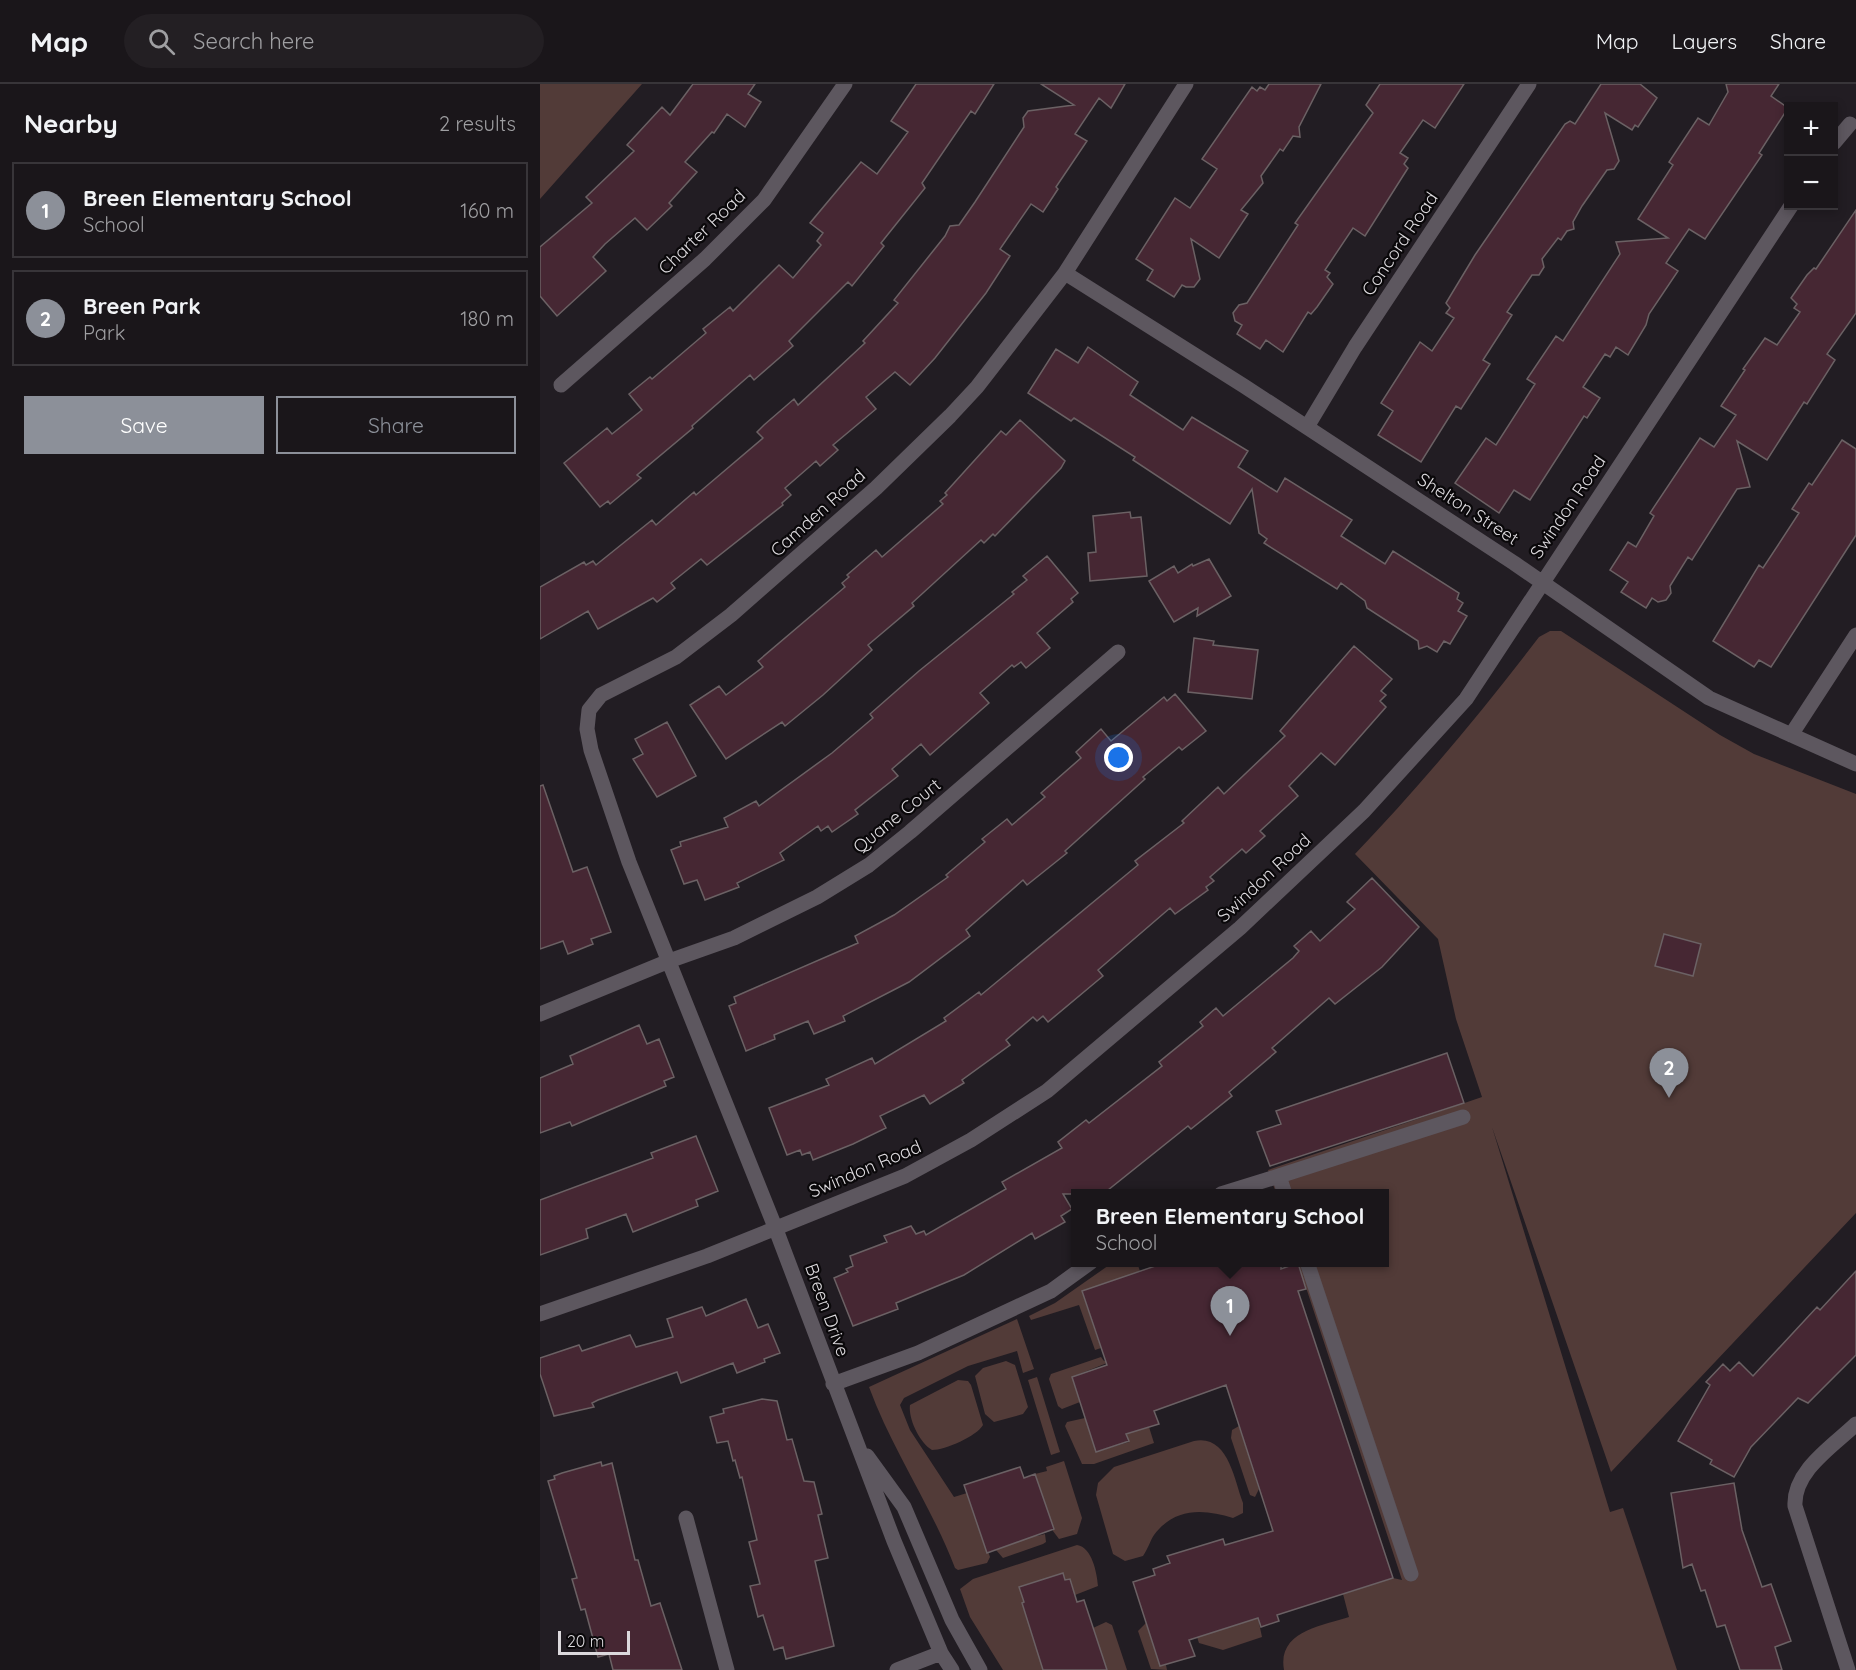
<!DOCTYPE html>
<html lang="en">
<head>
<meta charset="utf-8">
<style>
	:root { --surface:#1a161a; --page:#231f23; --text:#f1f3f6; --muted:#9f9fa2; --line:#383539; --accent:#8c9099 }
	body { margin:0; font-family:Quicksand,sans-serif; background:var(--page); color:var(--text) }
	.controls { position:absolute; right:18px; top:18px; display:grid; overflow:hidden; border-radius:0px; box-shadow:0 3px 9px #0003 }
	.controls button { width:54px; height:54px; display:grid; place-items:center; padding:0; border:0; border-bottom:2px solid var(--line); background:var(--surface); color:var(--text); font:30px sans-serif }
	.scale { position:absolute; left:18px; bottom:15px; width:72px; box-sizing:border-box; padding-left:6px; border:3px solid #dcd9dd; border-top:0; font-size:16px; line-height:21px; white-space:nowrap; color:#dcd9dd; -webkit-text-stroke:4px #0a080a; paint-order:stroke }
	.you { position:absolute; left:579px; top:674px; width:21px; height:21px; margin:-15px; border:4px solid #fff; border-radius:50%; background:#1a73e8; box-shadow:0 0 0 9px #1a73e833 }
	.badge { display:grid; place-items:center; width:39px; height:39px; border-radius:50%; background:var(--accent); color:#fff; font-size:20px; font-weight:700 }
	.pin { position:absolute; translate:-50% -50px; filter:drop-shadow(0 2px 3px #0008) }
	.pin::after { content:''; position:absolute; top:32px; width:21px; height:18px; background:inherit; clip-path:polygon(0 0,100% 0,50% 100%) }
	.popup { position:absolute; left:531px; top:1105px; width:318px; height:78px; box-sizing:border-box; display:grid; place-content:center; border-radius:0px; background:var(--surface); filter:drop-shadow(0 2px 4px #0005); font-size:20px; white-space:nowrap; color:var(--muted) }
	.popup b { font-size:22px; color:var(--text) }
	.popup::after { content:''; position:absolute; left:50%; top:100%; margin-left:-12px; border:12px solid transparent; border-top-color:var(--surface) }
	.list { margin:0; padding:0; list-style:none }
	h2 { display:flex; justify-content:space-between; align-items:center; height:78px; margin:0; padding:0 24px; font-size:26px }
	h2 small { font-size:20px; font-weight:400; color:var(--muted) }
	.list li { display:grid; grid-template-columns:39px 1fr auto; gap:18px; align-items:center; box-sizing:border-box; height:96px; margin:0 12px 12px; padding:0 12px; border:2px solid var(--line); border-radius:0px }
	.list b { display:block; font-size:22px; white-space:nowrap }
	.list p { margin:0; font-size:20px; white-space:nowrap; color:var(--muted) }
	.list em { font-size:20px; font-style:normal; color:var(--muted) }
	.actions { display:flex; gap:12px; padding:18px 24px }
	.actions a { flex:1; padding:14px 0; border:2px solid var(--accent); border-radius:0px; text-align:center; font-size:21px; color:var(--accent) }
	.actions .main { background:var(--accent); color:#fff }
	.icon { flex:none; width:33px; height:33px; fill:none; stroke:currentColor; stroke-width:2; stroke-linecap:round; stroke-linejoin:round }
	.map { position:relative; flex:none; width:1316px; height:1586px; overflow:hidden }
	header { display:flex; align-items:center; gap:36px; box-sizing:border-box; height:84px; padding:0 30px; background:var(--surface); border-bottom:2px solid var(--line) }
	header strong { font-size:28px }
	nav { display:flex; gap:33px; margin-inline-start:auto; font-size:21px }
	.search { width:420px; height:54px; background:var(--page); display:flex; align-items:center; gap:15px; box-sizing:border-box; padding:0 21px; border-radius:33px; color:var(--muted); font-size:22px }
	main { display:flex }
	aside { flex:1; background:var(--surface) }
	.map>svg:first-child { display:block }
</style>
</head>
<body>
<header>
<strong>Map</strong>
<div class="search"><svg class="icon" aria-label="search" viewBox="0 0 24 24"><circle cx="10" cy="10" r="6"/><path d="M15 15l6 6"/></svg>Search here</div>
<nav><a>Map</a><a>Layers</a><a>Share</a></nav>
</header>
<main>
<aside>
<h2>Nearby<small>2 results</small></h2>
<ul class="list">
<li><span class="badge">1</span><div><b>Breen Elementary School</b><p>School</p></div><em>160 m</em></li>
<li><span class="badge">2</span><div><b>Breen Park</b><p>Park</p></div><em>180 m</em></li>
</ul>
<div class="actions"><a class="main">Save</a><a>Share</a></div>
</aside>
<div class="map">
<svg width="1316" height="1586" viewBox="0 0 1316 1586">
	<rect width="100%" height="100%" fill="#221d23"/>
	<path fill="#523b38" d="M 0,0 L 102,0 L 0,115 Z
		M 1010,547 L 1021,547 L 1180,651 L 1214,670 L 1316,710 L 1316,1129 L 1071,1388 L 952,1043 L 1070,1428 L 1083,1424 L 1137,1586 L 744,1586 C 737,1547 782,1542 809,1533 L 803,1510 L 853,1494 L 862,1496 L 758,1179 L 844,1178 L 844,1110 L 736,1109 L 728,1086 L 942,1013 L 916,935 L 898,855 L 815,770 C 881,701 941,629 999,553 Z
		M 597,1178 L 616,1238 L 542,1208 L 561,1264 L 555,1266 L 539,1221 L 491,1236 L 489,1232 L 515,1219 L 572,1179 Z
		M 477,1235 L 494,1285 L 483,1289 L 477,1267 L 428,1282 L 364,1314 L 360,1321 L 370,1346 L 414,1413 L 427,1409 L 450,1473 L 447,1479 L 418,1486 L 415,1484 C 391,1421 352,1366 329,1303 Z
		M 617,1259 L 532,1293 L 540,1318 L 522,1325 L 518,1322 L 509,1295 L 511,1290 L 561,1273 L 564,1277 Z
		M 466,1277 L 475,1281 L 488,1323 L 483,1330 L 454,1338 L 445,1330 L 435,1292 L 443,1284 Z
		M 497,1293 L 520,1368 L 511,1371 L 488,1296 Z
		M 418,1296 L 428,1297 L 431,1301 L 443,1341 C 437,1352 405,1366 392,1366 C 380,1359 368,1335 370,1321 Z
		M 545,1334 L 556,1368 L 589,1358 L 586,1350 L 609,1343 L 614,1359 L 554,1380 L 542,1380 L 525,1342 L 527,1338 Z
		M 699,1342 L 719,1405 L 715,1413 L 710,1411 L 691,1354 L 692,1346 Z
		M 654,1357 C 688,1350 694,1395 703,1419 L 703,1429 L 693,1434 C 664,1425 635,1423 614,1451 C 610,1457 608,1465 603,1472 L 585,1477 L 573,1470 L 556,1411 L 558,1399 L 574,1383 Z
		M 524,1377 L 542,1434 L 537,1450 L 519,1455 L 513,1447 L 495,1390 L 507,1387 L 506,1383 Z
		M 496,1447 L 497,1452 L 505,1450 L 506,1458 L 503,1460 L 463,1474 L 456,1466 L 464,1463 L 463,1458 Z
		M 537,1461 C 552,1463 557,1489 558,1502 L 535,1511 L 530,1495 L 525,1496 L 523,1489 L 480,1503 L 484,1518 L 482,1519 L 503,1586 L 463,1586 L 430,1533 L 420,1505 L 433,1495 Z
		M 718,1534 L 722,1553 L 683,1566 L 659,1559 L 657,1553 Z
		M 566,1538 L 572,1541 L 587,1586 L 567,1586 L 553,1544 Z
		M 606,1539 L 620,1582 L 626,1581 L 627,1586 L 611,1585 L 598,1547 Z"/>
	<path fill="#462733" stroke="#6b6164" stroke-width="1.5" d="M 153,0 L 215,0 L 208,10 L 221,18 L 205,43 L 187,30 L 174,49 L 172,48 L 145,78 L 157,88 L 129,119 L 132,122 L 107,146 L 95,134 L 65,160 L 53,173 L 66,187 L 17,232 L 0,212 L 0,163 L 52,119 L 46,113 L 94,67 L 87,61 L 122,23 L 130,31 Z
		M 376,0 L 454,0 L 435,30 L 431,27 L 382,99 L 385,104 L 341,159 L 344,162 L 312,202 L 308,198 L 249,257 L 253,262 L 214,296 L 210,291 L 152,342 L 153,344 L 97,391 L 101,394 L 70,420 L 68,417 L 60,423 L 24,379 L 67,344 L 72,350 L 102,326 L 89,310 L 110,293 L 112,295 L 166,249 L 163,245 L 190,223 L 193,227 L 239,181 L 253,194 L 281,161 L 277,157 L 283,149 L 270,139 L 321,78 L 337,90 L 368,48 L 351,37 Z
		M 501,0 L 585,0 L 571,24 L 559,14 L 535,50 L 547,57 L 516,103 L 518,105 L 503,128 L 491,120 L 460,165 L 470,172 L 446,209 L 395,274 L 370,301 L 355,288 L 326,313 L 336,325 L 293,361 L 298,366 L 280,382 L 276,377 L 245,404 L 251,411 L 242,419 L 243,421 L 167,481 L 161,475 L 131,499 L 135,504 L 117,518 L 113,514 L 58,545 L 48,527 L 0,555 L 0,503 L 44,478 L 46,481 L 53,477 L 56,481 L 112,436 L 116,441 L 154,408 L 156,411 L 223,354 L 217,348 L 224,341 L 254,315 L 258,321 L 325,259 L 323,257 L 358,219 L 354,216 L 405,152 L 410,142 L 419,141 L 435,118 L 484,43 L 483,34 L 488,27 L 534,21 Z
		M 729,0 L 781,0 L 759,43 L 760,53 L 753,52 L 743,67 L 740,65 L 721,92 L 723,99 L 701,126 L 708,130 L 679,174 L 651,155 L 660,195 L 654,203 L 646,203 L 642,201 L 634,213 L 607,196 L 613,186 L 596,175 L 635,114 L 650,124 L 677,85 L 662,75 L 712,3 L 717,7 L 720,3 L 725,6 Z
		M 840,0 L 924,0 L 895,44 L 883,36 L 860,69 L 868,74 L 864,80 L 868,84 L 825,152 L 813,144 L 785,186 L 790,189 L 787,193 L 793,200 L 777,223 L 771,230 L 768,228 L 743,268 L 726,256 L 720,265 L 697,250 L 702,241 L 695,237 L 693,229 L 699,221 L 707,219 L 758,141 L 755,139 L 833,29 L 826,21 Z
		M 1061,0 L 1100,0 L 1117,14 L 1098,43 L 1095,41 L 1092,46 L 1065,29 L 1079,77 L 1074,85 L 1067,86 L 1042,122 L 1033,138 L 1034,145 L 1027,147 L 1021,156 L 1018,154 L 1002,175 L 1004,183 L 999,191 L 992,191 L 967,228 L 972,231 L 943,276 L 950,280 L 921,325 L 916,322 L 881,378 L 838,351 L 853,327 L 841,319 L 880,258 L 892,267 L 914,234 L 906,229 L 910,224 L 906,219 L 935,171 L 1025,40 L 1030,37 L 1035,40 Z
		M 1186,0 L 1239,0 L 1231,12 L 1248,24 L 1219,69 L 1222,71 L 1165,155 L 1149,145 L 1126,179 L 1138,187 L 1109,230 L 1106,241 L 1088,271 L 1076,263 L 1070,273 L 1065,270 L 1043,303 L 1060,314 L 1047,334 L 1044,332 L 990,416 L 974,406 L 959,429 L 915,399 L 946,354 L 956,361 L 995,300 L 987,295 L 1016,252 L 1023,257 L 1080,170 L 1076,158 L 1128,154 L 1098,135 L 1133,81 L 1129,78 L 1158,34 L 1169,41 L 1188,8 Z
		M 1316,126 L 1316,229 L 1287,270 L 1295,276 L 1267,320 L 1264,318 L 1227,376 L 1197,357 L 1210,403 L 1197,405 L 1152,476 L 1148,473 L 1130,502 L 1131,509 L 1126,516 L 1118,518 L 1112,514 L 1106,524 L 1081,508 L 1088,498 L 1070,486 L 1088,458 L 1096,463 L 1114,432 L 1110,429 L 1160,354 L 1174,363 L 1196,331 L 1181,322 L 1205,286 L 1203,285 L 1225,254 L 1237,261 L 1260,228 L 1254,224 L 1257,220 L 1251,214 L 1267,191 L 1274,184 L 1276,185 Z
		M 548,263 L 598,298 L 590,311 L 643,346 L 652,333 L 708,367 L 698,383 L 737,408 L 745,394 L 812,436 L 801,452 L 845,480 L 853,467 L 919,509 L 917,515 L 923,519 L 918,527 L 927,532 L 910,560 L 904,557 L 897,568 L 887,562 L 879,565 L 878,557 L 827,524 L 825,517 L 801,499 L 797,505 L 724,459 L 727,455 L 719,449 L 712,405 L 690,440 L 593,376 L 595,373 L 534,334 L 531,337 L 488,309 L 516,265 L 538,279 Z
		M 480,336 L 525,377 L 521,384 L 455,452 L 453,450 L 444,459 L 441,456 L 372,519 L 374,522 L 328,561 L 332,566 L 283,611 L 245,642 L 242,638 L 186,675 L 150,621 L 179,602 L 186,611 L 223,583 L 218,577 L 305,503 L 302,499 L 309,493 L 307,491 L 336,466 L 342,473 L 403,420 L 400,417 L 407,411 L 405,409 L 461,347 L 466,351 Z
		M 1302,356 L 1316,365 L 1316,451 L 1231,583 L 1219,576 L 1214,583 L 1173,557 L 1219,481 L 1223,484 L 1259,429 L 1252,425 L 1269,399 L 1272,401 Z
		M 590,428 L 591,434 L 601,433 L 607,492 L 550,497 L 548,469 L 556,468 L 553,432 Z
		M 507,472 L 538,509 L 531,515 L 533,518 L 497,549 L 510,564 L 486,584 L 481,578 L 474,583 L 472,581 L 440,609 L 449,619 L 390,671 L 381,660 L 352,685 L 358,692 L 315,726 L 318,730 L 292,748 L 288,742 L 281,747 L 278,742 L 240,769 L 244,776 L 197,799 L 199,803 L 165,816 L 157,796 L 144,800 L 131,766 L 141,762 L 140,758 L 188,743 L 184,734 L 216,717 L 219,722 L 292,669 L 333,634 L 330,630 L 379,587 L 474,510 L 472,508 L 487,496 L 483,492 Z
		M 669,475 L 691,512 L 657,532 L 658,524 L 634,538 L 609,497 L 634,482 L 638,489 L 652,480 L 653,482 Z
		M 654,554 L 674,557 L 673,561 L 718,566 L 712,615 L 648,608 Z
		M 814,562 L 852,595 L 841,607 L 846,611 L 840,617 L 846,623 L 795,681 L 781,669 L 749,702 L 758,712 L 720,747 L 725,752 L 706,769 L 702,765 L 670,793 L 674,797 L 666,803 L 668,806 L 635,830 L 630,824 L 558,886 L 563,892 L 508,938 L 503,932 L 497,937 L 493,933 L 466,956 L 470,961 L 422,996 L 424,999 L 390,1020 L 384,1011 L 340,1032 L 346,1044 L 313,1060 L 273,1076 L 270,1068 L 262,1071 L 260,1066 L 247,1071 L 229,1024 L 289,1001 L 286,995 L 332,974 L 335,980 L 406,937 L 404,934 L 439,908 L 441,911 L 598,781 L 595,777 L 644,739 L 642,737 L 678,703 L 684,710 L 745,652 L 740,647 Z
		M 635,610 L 666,647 L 642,666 L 639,663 L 603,693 L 605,695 L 525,767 L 527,769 L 487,801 L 483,796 L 450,825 L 426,846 L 430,852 L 369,898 L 303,932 L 305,937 L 274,950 L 268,937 L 234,951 L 235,955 L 206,967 L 189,922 L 196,919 L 194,913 L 318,859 L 315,852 L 354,831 L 408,793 L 406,791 L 445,758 L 442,755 L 467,735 L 472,741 L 505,713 L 501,709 L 541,674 L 536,668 L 561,645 L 571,657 L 624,613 L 627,617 Z
		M 127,638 L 156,692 L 117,713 L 93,675 L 103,670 L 95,655 Z
		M 3,701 L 33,788 L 47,783 L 71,848 L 51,855 L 53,860 L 28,870 L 23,857 L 0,865 L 0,702 Z
		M 832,794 L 879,843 L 842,883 L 795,920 L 789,914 L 732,964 L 736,968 L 689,1008 L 692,1012 L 651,1045 L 648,1042 L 563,1110 L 523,1110 L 532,1125 L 521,1132 L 525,1138 L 495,1155 L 492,1149 L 424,1191 L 356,1219 L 358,1225 L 313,1242 L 294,1194 L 308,1188 L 306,1185 L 313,1182 L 310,1172 L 347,1158 L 344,1152 L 371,1142 L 376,1150 L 384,1147 L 386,1151 L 466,1105 L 462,1098 L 522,1064 L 518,1058 L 546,1036 L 549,1039 L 622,982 L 619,978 L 663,942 L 660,938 L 676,924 L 683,932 L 753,874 L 759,867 L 754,862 L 771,847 L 780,857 L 815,825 L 807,818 Z
		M 1124,850 L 1161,860 L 1153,892 L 1115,882 Z
		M 99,941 L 107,960 L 119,955 L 134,993 L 124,997 L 126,1002 L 32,1042 L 30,1038 L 0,1049 L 0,994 L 33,980 L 30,972 Z
		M 907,969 L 924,1019 L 730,1082 L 717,1048 L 741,1040 L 736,1027 Z
		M 156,1052 L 178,1107 L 156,1116 L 158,1122 L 93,1148 L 86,1130 L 46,1145 L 48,1154 L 0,1171 L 0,1116 L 113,1074 L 111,1069 Z
		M 624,1179 L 741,1179 L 741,1185 L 758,1179 L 766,1205 L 758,1207 L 853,1494 L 737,1531 L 739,1537 L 721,1543 L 718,1534 L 649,1556 L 655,1572 L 620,1582 L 593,1498 L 615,1491 L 613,1485 L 630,1479 L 627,1472 L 683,1455 L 685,1461 L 733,1447 L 686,1301 L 614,1327 L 619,1340 L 586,1350 L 589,1357 L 556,1368 L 532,1293 L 567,1281 L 542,1207 Z
		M 1316,1187 L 1316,1271 L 1268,1319 L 1258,1314 L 1211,1363 L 1194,1393 L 1170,1380 L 1172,1376 L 1138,1357 L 1170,1301 L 1166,1298 L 1183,1280 L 1190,1287 L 1199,1278 L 1213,1292 L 1277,1223 L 1280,1226 Z
		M 206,1215 L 218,1244 L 228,1240 L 240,1269 L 224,1275 L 225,1278 L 197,1289 L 193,1279 L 141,1299 L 137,1288 L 58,1316 L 52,1319 L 54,1323 L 14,1332 L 0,1290 L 0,1274 L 39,1261 L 42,1267 L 90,1251 L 96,1263 L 133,1253 L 127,1235 L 162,1223 L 166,1232 Z
		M 222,1315 L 237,1317 L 247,1356 L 252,1355 L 264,1397 L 274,1398 L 282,1430 L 278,1431 L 288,1474 L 275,1477 L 294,1562 L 246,1575 L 243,1563 L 234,1566 L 223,1531 L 218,1533 L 210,1502 L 220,1500 L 209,1458 L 217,1456 L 202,1393 L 200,1394 L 195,1376 L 193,1377 L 188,1357 L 177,1359 L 170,1333 L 184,1329 L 183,1325 Z
		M 61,1378 L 62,1382 L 72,1379 L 95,1476 L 98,1476 L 111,1522 L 120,1519 L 142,1586 L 73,1586 L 69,1570 L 58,1573 L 45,1525 L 41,1526 L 32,1495 L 37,1494 L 8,1397 L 15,1395 L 14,1392 L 22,1389 Z
		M 480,1383 L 484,1394 L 495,1390 L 514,1445 L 447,1469 L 424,1401 Z
		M 1194,1399 L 1202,1446 L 1222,1503 L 1231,1500 L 1251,1557 L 1235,1563 L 1242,1586 L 1200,1586 L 1185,1541 L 1177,1543 L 1165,1506 L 1161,1507 L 1152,1480 L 1143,1484 L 1131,1409 Z
		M 523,1489 L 525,1496 L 530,1495 L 537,1518 L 544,1516 L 567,1586 L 503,1586 L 482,1519 L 484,1518 L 479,1503 Z"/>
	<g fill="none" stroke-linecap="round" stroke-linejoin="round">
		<path stroke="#5d575f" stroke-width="15" d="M 1294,59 L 1310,40
			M 525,189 L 704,302 L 974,479 L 1169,614 L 1316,680
			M 21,301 L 165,175 L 224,116 L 305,0
			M 767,343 L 815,263 L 989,0
			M 1251,651 L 1316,551
			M 0,930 L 129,877 L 194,854 L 277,813 L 329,781 L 370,748 L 578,568
			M 739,1092 L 923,1033
			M 681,1110 L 739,1092 L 745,1110
			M 767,1178 L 871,1490
			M 0,1230 L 167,1172 L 365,1092 L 431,1056 L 507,1007 L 700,844 L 824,727 L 926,615 L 1251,122
			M 293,1300 L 378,1269 L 511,1207 L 551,1178
			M 327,1372 L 364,1423 L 412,1536 L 440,1586
			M 146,1434 L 187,1586
			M 357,1586 L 401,1569
			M 412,1586 L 401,1569 L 354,1457 L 235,1143 L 89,778 L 51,666 L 47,645 L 49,626 L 61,611 L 136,573 L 191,531 L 336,404 L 410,332 L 437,303 L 525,189 L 646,0
			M 1308,1586 L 1255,1422 C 1253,1387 1293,1362 1316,1340"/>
	</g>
	<g text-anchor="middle" stroke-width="4.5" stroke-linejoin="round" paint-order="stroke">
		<g font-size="18" fill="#dcd9dd" stroke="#0a080a">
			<text transform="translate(162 148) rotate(-44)" y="6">Charter Road</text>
			<text transform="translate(860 160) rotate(-56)" y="6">Concord Road</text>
			<text transform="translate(1028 423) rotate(-56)" y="6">Swindon Road</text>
			<text transform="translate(928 425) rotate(33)" y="6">Shelton Street</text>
			<text transform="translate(278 429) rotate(-42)" y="6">Camden Road</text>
			<text transform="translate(357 732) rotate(-39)" y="6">Quane Court</text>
			<text transform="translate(724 794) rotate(-43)" y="6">Swindon Road</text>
			<text transform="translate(325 1085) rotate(-23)" y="6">Swindon Road</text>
			<text transform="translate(287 1226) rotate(70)" y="6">Breen Drive</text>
		</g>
	</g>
</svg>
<div class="controls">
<button>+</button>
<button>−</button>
</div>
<div class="scale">20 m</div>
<div class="you"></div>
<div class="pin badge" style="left:690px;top:1252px">1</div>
<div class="popup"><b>Breen Elementary School</b>School</div>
<div class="pin badge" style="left:1129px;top:1014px">2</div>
</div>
</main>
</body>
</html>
